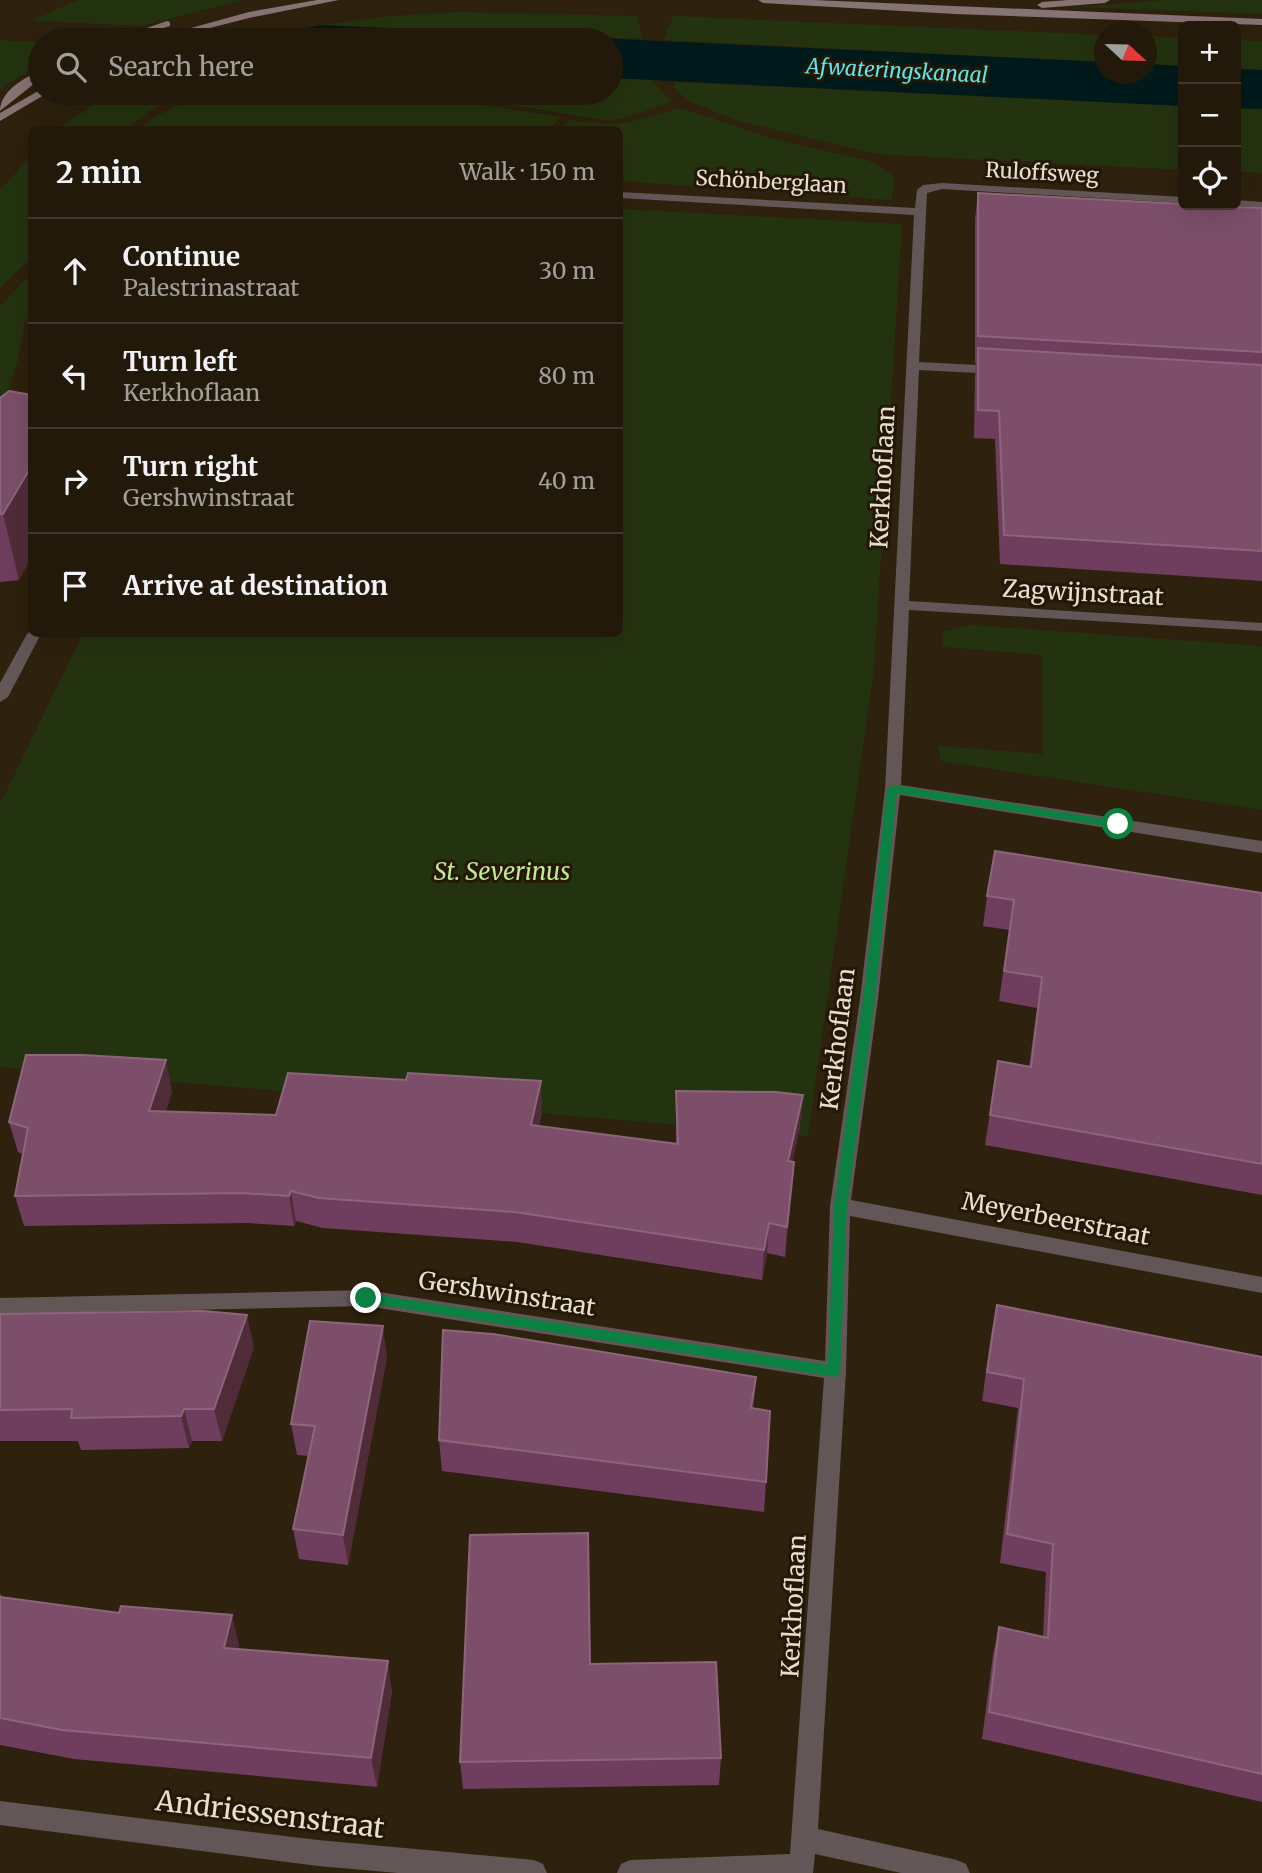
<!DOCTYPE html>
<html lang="en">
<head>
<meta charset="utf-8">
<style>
	:root { --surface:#22190a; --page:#2e2618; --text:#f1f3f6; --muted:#a2a09c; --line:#3f382b }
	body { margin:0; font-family:Merriweather,serif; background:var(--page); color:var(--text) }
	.controls { position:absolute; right:21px; top:21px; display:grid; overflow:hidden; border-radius:10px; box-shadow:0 7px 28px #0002 }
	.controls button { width:63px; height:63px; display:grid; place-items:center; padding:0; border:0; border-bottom:2px solid var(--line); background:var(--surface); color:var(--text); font:35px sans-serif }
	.compass { position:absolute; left:1094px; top:21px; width:63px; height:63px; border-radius:50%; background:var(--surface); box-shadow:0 7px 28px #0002; rotate:112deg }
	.stop { position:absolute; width:21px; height:21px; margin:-16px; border:5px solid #0b8043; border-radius:50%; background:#fff }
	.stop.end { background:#0b8043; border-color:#fff; box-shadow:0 2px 7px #0008 }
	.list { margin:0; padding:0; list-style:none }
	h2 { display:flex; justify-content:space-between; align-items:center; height:91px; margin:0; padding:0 28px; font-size:30px }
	h2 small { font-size:23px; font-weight:400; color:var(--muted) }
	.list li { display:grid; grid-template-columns:46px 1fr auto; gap:21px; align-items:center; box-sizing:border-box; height:105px; padding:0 28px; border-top:2px solid var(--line) }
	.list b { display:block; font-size:26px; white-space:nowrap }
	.list p { margin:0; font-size:23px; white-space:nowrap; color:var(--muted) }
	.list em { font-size:23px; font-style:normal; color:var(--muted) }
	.icon { flex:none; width:38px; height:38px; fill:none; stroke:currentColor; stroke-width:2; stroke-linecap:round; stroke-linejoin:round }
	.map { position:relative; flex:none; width:1262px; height:1873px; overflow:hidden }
	.search { position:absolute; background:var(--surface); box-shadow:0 7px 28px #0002; left:28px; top:28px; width:595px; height:77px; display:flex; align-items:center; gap:18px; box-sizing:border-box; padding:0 24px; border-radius:38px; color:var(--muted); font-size:26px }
	.panel { position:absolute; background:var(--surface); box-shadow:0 7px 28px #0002; left:28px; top:126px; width:595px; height:511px; border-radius:10px }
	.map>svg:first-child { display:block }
</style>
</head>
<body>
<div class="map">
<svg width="1262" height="1873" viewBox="0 0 1262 1873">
	<rect width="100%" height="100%" fill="#2e210d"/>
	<path fill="#24330f" d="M 79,0 L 241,0 L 136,28 L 28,22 Z
		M 1164,0 L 1262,0 L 1262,14 L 1075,7 Z
		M 460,12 L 637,16 L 642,39 L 321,25 L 390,16 Z
		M 673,16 L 1104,35 L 1104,62 L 664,40 Z
		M 1147,36 L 1183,38 L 1183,66 L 1147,64 Z
		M 0,40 L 40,42 L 40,65 L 0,89 Z
		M 1236,40 L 1262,41 L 1262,70 L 1236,69 Z
		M 611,78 L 651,79 L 672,102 L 621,119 L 604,120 L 436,93 L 611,93 Z
		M 676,82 L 1183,106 L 1183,170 L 876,154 L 739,121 L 689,101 L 674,88 Z
		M 111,93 L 203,93 L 173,100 L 154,108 L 127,129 L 57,129 Z
		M 241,93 L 403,93 L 561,117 L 549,130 L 140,129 C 169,102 203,98 241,93 Z
		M 679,108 L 778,140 L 870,161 L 894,176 L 892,200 L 620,181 L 620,130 L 562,129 L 570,120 C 619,128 634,122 679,108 Z
		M 1236,108 L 1262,109 L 1262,173 L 1236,172 Z
		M 31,156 L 31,258 L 0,288 L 0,190 Z
		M 620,209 L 902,224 L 874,668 L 808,1136 L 0,1067 L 0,804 L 83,634 L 620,634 Z
		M 31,274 L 31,315 L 25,320 L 18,360 L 0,415 L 0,305 Z
		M 969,625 L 1262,646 L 1262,810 L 940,761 L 939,746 L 1043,754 L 1042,655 L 943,647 L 942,632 Z"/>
	<path fill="#001a1c" d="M 321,25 L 1104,62 L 1104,74 L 1146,74 L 1147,64 L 1183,66 L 1183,106 L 611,78 L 611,40 L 40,40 L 136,28 L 280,34 Z
		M 1236,69 L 1262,70 L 1262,109 L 1236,108 Z"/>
	<path fill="#2e210d" d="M 0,19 L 279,33 L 249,40 L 40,40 L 40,42 L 0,40 Z"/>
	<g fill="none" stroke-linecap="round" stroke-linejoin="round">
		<path fill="#635657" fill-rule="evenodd" d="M 942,183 L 1183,197 L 1183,203 L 942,189 L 927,193 L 919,362 L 997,366 L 1003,370 L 997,374 L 919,370 L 909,601 L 1262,623 L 1262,631 L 909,610 L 901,785 L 1262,841 L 1262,853 L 900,795 L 878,999 L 851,1200 L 1262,1277 L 1262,1293 L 850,1216 L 846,1371 L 818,1829 L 957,1860 L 966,1864 L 970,1873 L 901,1873 L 815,1854 L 813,1873 L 617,1873 L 621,1864 L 630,1860 L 790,1854 L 824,1378 L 366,1306 L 0,1314 L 0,1298 L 366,1290 L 825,1361 L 830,1206 L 860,999 L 885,789 L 914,215 L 620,198 L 620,192 L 915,208 L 917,190 L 923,185 Z
			M 1236,200 L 1262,202 L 1262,208 L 1232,205 L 1236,205 Z
			M 32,630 L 32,634 L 41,634 L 8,697 L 0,702 L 0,683 L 27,634 Z
			M 0,1801 L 318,1840 L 534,1860 L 543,1864 L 547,1873 L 398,1873 L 318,1866 L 0,1825 Z"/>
		<path fill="#877274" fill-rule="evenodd" d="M 317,0 L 339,0 L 249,18 L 163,40 L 147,40 L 249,12 Z
			M 758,0 L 814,0 L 1262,19 L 1262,25 L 955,14 L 763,3 Z
			M 1068,0 L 1110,0 L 1105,3 L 1042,8 L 1037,5 L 1042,2 Z
			M 167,21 L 170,22 L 170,26 L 126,40 L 112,40 Z
			M 40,71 L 40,79 L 0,111 C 0,92 23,78 40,71 Z
			M 40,90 L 40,93 L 45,93 L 44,95 L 0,121 L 0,113 Z"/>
	</g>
	<path fill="#6f3d5e" d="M 978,193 L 1262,208 L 1262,581 L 1000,564 L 995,439 L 974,438 L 975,376 L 976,364 L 975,363 L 975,219 Z
		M 0,398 L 19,580 L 0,582 Z
		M 1262,893 L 1262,1195 L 985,1145 L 998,1061 L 1029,1067 L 1037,1008 L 999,1001 L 1009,930 L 983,926 L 987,896 Z
		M 172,1091 L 166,1111 L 276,1115 L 542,1111 L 539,1126 L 676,1144 L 676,1091 L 800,1126 L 792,1162 L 794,1162 L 785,1257 L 767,1253 L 762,1280 L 517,1242 L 323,1228 L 296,1221 L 294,1226 L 247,1223 L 24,1226 L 15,1196 L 23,1154 L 18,1152 L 9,1122 Z
		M 997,1305 L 1262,1357 L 1262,1802 L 982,1739 L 993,1655 L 999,1627 L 1043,1637 L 1046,1572 L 1000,1563 L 1018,1408 L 982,1401 L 991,1335 Z
		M 0,1314 L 254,1347 L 222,1441 L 192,1441 L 189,1448 L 81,1450 L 78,1441 L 0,1441 Z
		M 387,1357 L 348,1565 L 299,1559 L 293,1529 L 309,1456 L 297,1455 L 291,1424 Z
		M 754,1409 L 766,1482 L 764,1512 L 442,1471 L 439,1440 Z
		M 0,1593 L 2,1597 L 239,1645 L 238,1649 L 392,1691 L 377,1787 L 74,1759 L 0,1745 Z
		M 590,1664 L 721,1758 L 719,1785 L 463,1789 L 460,1762 Z"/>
	<path fill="#502b38" d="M 32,465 L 32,557 L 19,580 L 3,514 Z
		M 166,1060 L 172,1091 L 156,1141 L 149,1111 Z
		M 541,1081 L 542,1111 L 533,1155 L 531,1125 Z
		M 803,1095 L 800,1126 L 786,1191 L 788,1161 Z
		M 794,1162 L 792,1192 L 785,1257 L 787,1227 Z
		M 291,1191 L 296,1221 L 294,1226 L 289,1196 Z
		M 769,1223 L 767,1253 L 762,1280 L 764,1250 Z
		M 247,1315 L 254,1347 L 222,1441 L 214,1409 Z
		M 383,1326 L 387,1357 L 348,1565 L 343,1535 Z
		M 756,1377 L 754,1408 L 749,1439 L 751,1408 Z
		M 184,1409 L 192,1441 L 189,1448 L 181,1416 Z
		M 232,1615 L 239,1645 L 232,1678 L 224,1648 Z
		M 388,1661 L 392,1691 L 377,1787 L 371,1758 Z"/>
	<path fill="#7c4e6a" stroke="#8d657a" stroke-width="2" d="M 978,193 L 1183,204 L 1183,205 L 1262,208 L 1262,352 L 978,336 Z
		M 978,348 L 1262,365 L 1262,551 L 1004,535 L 999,411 L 978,410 Z
		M 9,391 L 32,395 L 32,465 L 3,514 L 0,514 L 0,398 Z
		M 995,851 L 1262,893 L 1262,1164 L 990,1115 L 998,1061 L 1031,1067 L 1042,977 L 1004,971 L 1014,900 L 987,896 Z
		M 26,1055 L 83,1055 L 166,1060 L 149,1111 L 276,1115 L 288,1073 L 406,1080 L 408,1073 L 541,1081 L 531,1125 L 678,1144 L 676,1091 L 776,1092 L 803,1095 L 788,1161 L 794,1162 L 787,1227 L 769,1223 L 764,1250 L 515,1212 L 319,1198 L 291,1191 L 289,1196 L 241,1193 L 15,1196 L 28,1128 L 9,1122 Z
		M 997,1305 L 1262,1357 L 1262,1774 L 989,1712 L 999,1627 L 1048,1638 L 1053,1544 L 1007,1534 L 1024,1379 L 987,1372 Z
		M 203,1311 L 247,1315 L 214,1409 L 184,1409 L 181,1416 L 71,1418 L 72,1409 L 0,1410 L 0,1314 Z
		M 310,1321 L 383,1326 L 343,1535 L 293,1529 L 315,1426 L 291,1424 Z
		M 443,1330 L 493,1334 L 756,1377 L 751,1408 L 770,1411 L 766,1482 L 439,1440 Z
		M 588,1533 L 590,1664 L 716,1662 L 721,1758 L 460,1762 L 470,1535 Z
		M 0,1597 L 119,1613 L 121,1606 L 232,1615 L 224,1648 L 388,1661 L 371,1758 L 62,1730 L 0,1718 Z"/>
	<path fill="#0b8043" d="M 893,785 L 1118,821 L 1123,824 L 1118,828 L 897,793 L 875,999 L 847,1206 L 840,1375 L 835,1377 L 361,1302 L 361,1294 L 366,1293 L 828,1365 L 834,1206 L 863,999 L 887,789 Z"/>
	<g text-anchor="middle" stroke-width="6" stroke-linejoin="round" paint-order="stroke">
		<g font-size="21" font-style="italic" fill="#5ae6ec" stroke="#241705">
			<text transform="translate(897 71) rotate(3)" y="7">Afwateringskanaal</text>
		</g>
		<g font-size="21" fill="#e7ded2" stroke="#241705">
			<text transform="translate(1042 173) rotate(3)" y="7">Ruloffsweg</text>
			<text transform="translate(771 182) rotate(3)" y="7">Schönberglaan</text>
		</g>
		<g font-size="24" fill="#e7ded2" stroke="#241705">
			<text transform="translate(883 477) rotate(-87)" y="8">Kerkhoflaan</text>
			<text transform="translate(1083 593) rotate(3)" y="8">Zagwijnstraat</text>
			<text transform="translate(838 1039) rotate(-83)" y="8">Kerkhoflaan</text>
			<text transform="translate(1056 1219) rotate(11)" y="8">Meyerbeerstraat</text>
			<text transform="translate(507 1294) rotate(9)" y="8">Gershwinstraat</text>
			<text transform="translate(794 1606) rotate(-87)" y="8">Kerkhoflaan</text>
		</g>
		<g font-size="24" font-style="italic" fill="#c0e993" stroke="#241705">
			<text x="502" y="880">St. Severinus</text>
		</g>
		<g font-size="28" fill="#e7ded2" stroke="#241705">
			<text transform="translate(270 1814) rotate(7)" y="10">Andriessenstraat</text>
		</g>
	</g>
</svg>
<div class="controls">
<button>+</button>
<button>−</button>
<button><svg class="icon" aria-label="locate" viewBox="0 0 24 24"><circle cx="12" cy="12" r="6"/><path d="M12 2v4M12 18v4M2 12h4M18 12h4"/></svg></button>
</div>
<svg class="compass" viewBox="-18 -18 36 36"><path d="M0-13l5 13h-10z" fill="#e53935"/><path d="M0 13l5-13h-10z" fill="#a2a09c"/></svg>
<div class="stop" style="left:1118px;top:824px"></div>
<div class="stop end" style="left:366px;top:1298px"></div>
<div class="search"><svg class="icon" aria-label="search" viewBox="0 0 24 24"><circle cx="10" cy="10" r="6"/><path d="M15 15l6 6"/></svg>Search here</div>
<section class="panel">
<h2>2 min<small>Walk · 150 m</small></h2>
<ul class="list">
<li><svg class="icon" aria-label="ahead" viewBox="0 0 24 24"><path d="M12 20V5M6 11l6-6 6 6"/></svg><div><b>Continue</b><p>Palestrinastraat</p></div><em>30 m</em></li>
<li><svg class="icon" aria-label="left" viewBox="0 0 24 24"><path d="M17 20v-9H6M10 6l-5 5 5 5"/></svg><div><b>Turn left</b><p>Kerkhoflaan</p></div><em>80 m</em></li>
<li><svg class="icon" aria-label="right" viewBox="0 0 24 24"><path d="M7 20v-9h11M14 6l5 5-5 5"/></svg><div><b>Turn right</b><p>Gershwinstraat</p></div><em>40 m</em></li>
<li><svg class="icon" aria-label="arrive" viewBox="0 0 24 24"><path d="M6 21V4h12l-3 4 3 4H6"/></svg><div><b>Arrive at destination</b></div></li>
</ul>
</section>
</div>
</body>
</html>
